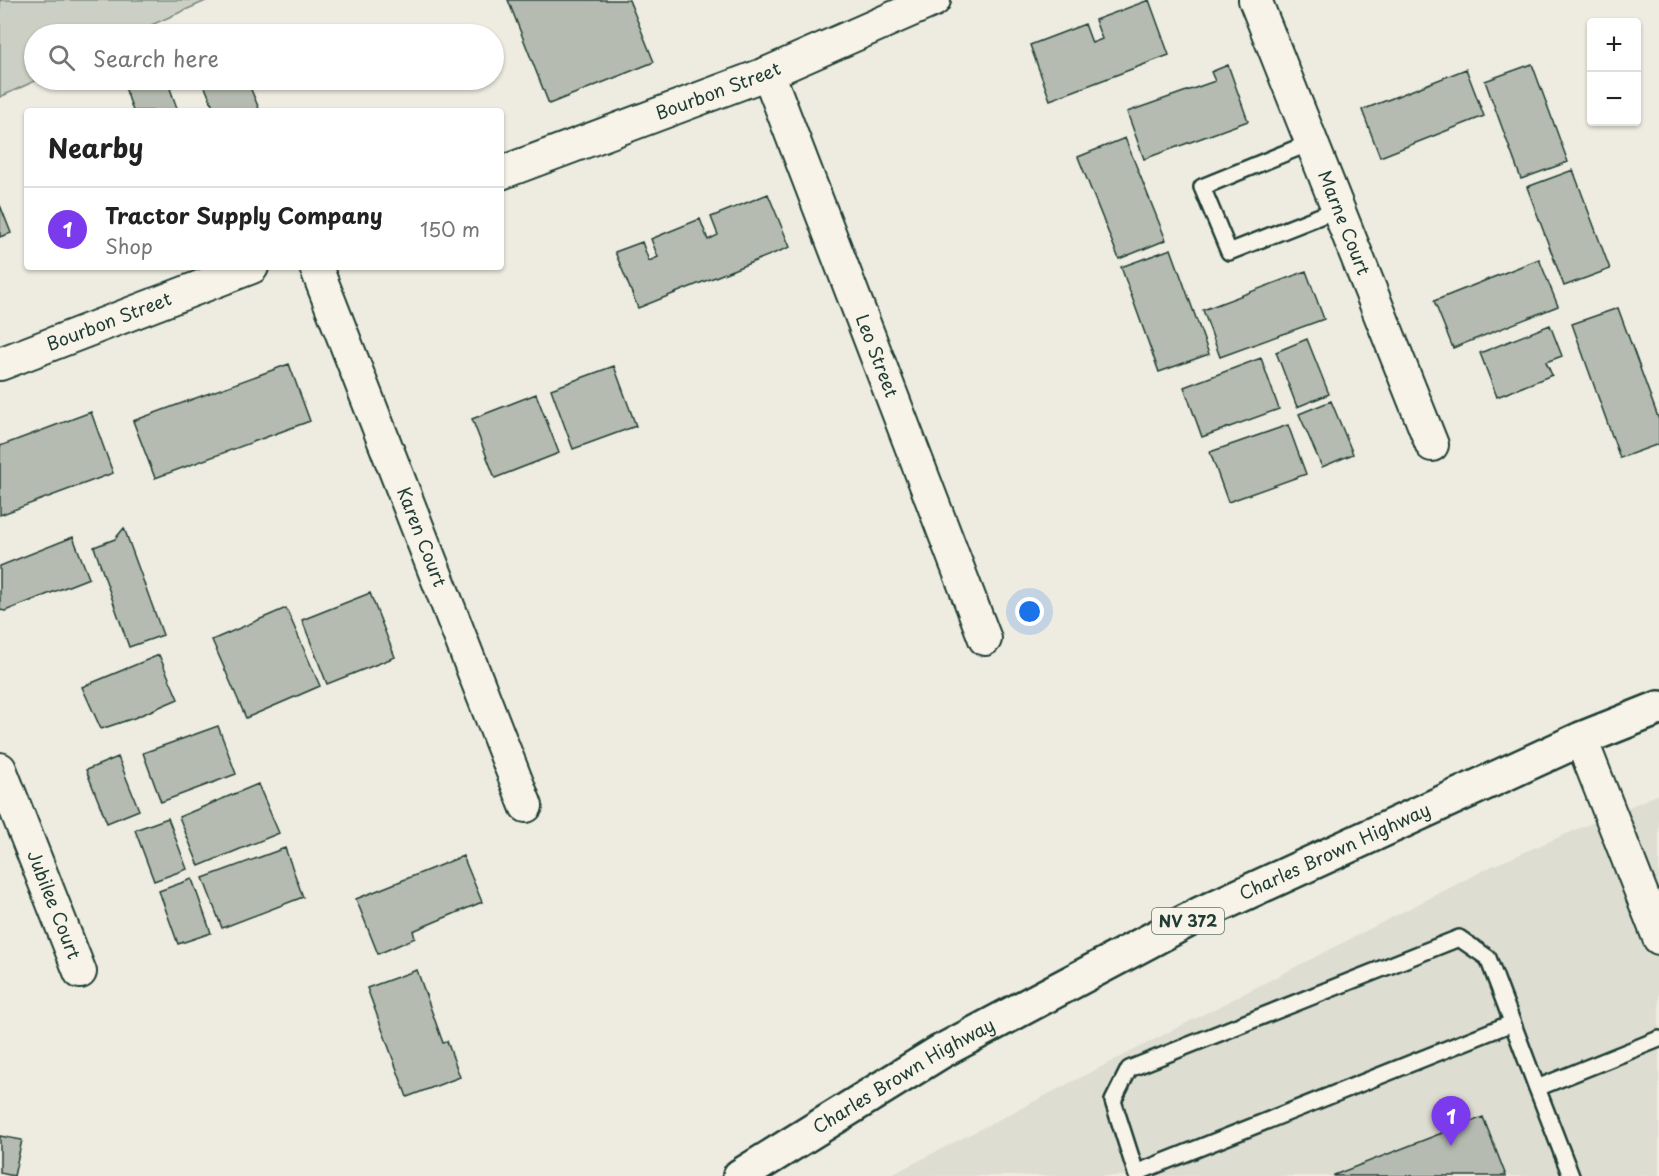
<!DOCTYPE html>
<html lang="en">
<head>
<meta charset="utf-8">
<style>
	:root { --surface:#fff; --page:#f6f6f6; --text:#222; --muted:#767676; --line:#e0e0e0; --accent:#7c3aed }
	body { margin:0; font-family:"Playpen Sans",sans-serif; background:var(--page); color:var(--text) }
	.controls { position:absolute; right:18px; top:18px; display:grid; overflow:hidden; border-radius:6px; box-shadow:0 2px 4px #0004 }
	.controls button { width:54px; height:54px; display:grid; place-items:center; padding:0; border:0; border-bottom:2px solid var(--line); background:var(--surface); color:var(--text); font:30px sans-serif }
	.you { position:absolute; left:1030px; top:612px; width:21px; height:21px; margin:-15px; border:4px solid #fff; border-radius:50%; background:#1a73e8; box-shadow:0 0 0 9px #1a73e833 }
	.badge { display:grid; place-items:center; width:39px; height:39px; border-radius:50%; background:var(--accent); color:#fff; font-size:20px; font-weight:700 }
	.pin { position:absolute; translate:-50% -50px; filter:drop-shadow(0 2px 3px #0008) }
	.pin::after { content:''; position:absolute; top:32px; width:21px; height:18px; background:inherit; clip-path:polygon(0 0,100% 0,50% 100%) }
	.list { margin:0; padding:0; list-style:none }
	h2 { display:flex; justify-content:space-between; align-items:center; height:78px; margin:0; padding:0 24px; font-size:26px }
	h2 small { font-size:20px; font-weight:400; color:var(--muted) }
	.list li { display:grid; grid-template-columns:39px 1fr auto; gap:18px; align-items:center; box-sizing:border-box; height:84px; padding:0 24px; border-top:2px solid var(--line) }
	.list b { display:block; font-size:22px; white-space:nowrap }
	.list p { margin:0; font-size:20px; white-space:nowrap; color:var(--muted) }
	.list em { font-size:20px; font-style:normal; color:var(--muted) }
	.icon { flex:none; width:33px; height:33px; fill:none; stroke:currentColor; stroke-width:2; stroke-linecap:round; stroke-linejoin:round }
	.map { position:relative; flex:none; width:1659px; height:1176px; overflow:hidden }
	.search { position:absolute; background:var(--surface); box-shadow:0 2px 4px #0004; left:24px; top:24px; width:480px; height:66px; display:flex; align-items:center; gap:15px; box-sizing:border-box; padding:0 21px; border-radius:33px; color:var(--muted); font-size:22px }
	.panel { position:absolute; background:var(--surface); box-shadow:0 2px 4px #0004; left:24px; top:108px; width:480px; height:162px; border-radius:6px }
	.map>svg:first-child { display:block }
</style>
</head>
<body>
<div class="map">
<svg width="1659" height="1176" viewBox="0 0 1659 1176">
	<rect width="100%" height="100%" fill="#eeece1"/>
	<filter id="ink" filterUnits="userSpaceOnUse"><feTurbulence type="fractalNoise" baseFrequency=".0167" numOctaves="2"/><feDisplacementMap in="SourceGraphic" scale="12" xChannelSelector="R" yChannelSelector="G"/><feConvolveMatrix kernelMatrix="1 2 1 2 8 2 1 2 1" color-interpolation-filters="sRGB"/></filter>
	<g filter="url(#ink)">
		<path fill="#ddddd2" d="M 1659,794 L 1659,1176 L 889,1176 L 1490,867 Z"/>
		<path fill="#cccfc4" stroke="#76867c" stroke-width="1.5" d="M 0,0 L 208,0 L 131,34 L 34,34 L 34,80 L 37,80 L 0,97 Z"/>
		<path fill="#b5bbb0" stroke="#1f3d34" stroke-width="1.5" d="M 508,0 L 629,0 L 654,62 L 549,104 Z
			M 1149,0 L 1169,55 L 1050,100 L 1030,45 L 1085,24 L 1092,43 L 1102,39 L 1095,20 Z
			M 1532,64 L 1568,162 L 1521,179 L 1485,81 Z
			M 1228,65 L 1248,121 L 1144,159 L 1127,112 L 1215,81 L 1211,72 Z
			M 1466,69 L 1484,116 L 1380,157 L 1362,110 Z
			M 137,80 L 167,80 L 178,111 L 133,111 L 124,84 Z
			M 202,80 L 247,80 L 260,111 L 215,111 Z
			M 1125,138 L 1166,240 L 1119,259 L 1078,157 Z
			M 1573,170 L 1610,269 L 1564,286 L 1527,187 Z
			M 768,194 L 790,247 L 638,308 L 615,252 L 642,242 L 649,261 L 658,257 L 651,239 L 700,219 L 708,240 L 718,235 L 711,217 Z
			M 0,205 L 11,233 L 0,237 Z
			M 1171,249 L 1209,354 L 1159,372 L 1121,267 Z
			M 1539,259 L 1558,306 L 1453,348 L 1434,301 Z
			M 1306,271 L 1324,319 L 1220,357 L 1203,310 Z
			M 1618,308 L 1659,420 L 1659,444 L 1620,458 L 1572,324 Z
			M 1550,325 L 1562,356 L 1546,362 L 1552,375 L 1497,397 L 1480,353 Z
			M 1307,339 L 1329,394 L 1297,407 L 1276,352 Z
			M 1261,358 L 1279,409 L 1202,437 L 1184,387 Z
			M 289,364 L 310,421 L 155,478 L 133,421 Z
			M 614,366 L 636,426 L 573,449 L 551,389 Z
			M 536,394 L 559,453 L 495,478 L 472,419 Z
			M 1331,401 L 1353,454 L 1322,467 L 1299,414 Z
			M 91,412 L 113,473 L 0,515 L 0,446 Z
			M 1288,425 L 1306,474 L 1228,502 L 1210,452 Z
			M 124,528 L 163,635 L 129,647 L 94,547 L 115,539 Z
			M 73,537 L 89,578 L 5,611 L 0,610 L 0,566 Z
			M 370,593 L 395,657 L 327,684 L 302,620 Z
			M 286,608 L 320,686 L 246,718 L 212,640 Z
			M 159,655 L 178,699 L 134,718 L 101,729 L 82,687 Z
			M 218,726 L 236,774 L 161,802 L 143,753 Z
			M 118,757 L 139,810 L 107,823 L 86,770 Z
			M 258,784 L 279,833 L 199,866 L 179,817 Z
			M 168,818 L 187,869 L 154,881 L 135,830 Z
			M 285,848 L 303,897 L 222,928 L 203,878 Z
			M 463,856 L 482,902 L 413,931 L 415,938 L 378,954 L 356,899 Z
			M 192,879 L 211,933 L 178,944 L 159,891 Z
			M 417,970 L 443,1043 L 447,1041 L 460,1077 L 407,1097 L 367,988 Z
			M 1483,1117 L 1506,1176 L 1334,1176 L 1334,1175 Z
			M 0,1136 L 22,1140 L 14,1176 L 0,1173 Z"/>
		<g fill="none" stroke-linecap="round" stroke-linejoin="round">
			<g stroke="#1f3d34" stroke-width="20">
				<path id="lane" d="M 1312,142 L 1202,187 L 1229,252 L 1338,209
					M 1537,1088 L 1571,1176
					M 1136,1173 L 1512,1023
					M 1137,1176 L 1113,1101 L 1129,1069 L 1459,938 L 1488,958 L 1537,1088 L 1659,1039"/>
			</g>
			<g stroke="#1f3d34" stroke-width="36">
				<g id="street">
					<path id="s1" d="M 1255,0 L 1432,445"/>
					<path id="s2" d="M 768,73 L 985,639"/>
					<path id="s3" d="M 501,173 L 768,73 L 934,0"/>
					<path id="s4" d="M 316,267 L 526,806"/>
					<path id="s5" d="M 0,364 L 252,267"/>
					<path d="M 1581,739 L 1659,938"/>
					<path id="s6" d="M 0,769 L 80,972"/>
				</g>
			</g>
			<g stroke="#1f3d34" stroke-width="38">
				<g id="primary">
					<path id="s7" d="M 740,1176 L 940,1052 L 1200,914 L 1581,739 L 1659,708"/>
				</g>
			</g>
			<use href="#lane" stroke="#f7f3e8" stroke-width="15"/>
			<use href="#street" stroke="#f7f3e8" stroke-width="32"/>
			<use href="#primary" stroke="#f7f3e8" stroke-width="33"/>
		</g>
	</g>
	<g text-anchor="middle" stroke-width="6" stroke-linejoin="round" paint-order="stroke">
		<rect fill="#f7f3e8" stroke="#60746a" stroke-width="1.5" x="1152" y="908" width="72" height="26" rx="4.5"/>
		<g font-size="16" font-weight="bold" fill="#1f3d34">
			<text x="1188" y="927">NV 372</text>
		</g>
		<g font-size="18" fill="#1f3d34" stroke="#f7f3e8">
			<text dy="6" stroke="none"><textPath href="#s3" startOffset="232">Bourbon Street</textPath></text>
			<text dy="6" stroke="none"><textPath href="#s1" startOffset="240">Marne Court</textPath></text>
			<text dy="6" stroke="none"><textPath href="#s5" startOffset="117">Bourbon Street</textPath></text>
			<text dy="6" stroke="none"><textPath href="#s2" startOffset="303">Leo Street</textPath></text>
			<text dy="6" stroke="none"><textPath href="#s4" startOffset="290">Karen Court</textPath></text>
			<text dy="6" stroke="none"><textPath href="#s7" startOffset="678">Charles Brown Highway</textPath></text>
			<text dy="6" stroke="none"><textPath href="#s6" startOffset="146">Jubilee Court</textPath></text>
			<text dy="6" stroke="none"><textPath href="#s7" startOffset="192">Charles Brown Highway</textPath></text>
		</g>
	</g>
</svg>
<div class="controls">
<button>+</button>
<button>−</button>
</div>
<div class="you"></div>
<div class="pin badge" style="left:1451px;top:1146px">1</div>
<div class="search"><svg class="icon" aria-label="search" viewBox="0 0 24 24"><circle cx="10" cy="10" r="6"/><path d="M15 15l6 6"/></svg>Search here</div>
<section class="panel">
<h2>Nearby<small></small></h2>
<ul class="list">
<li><span class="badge">1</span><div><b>Tractor Supply Company</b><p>Shop</p></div><em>150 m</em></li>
</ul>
</section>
</div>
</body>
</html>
